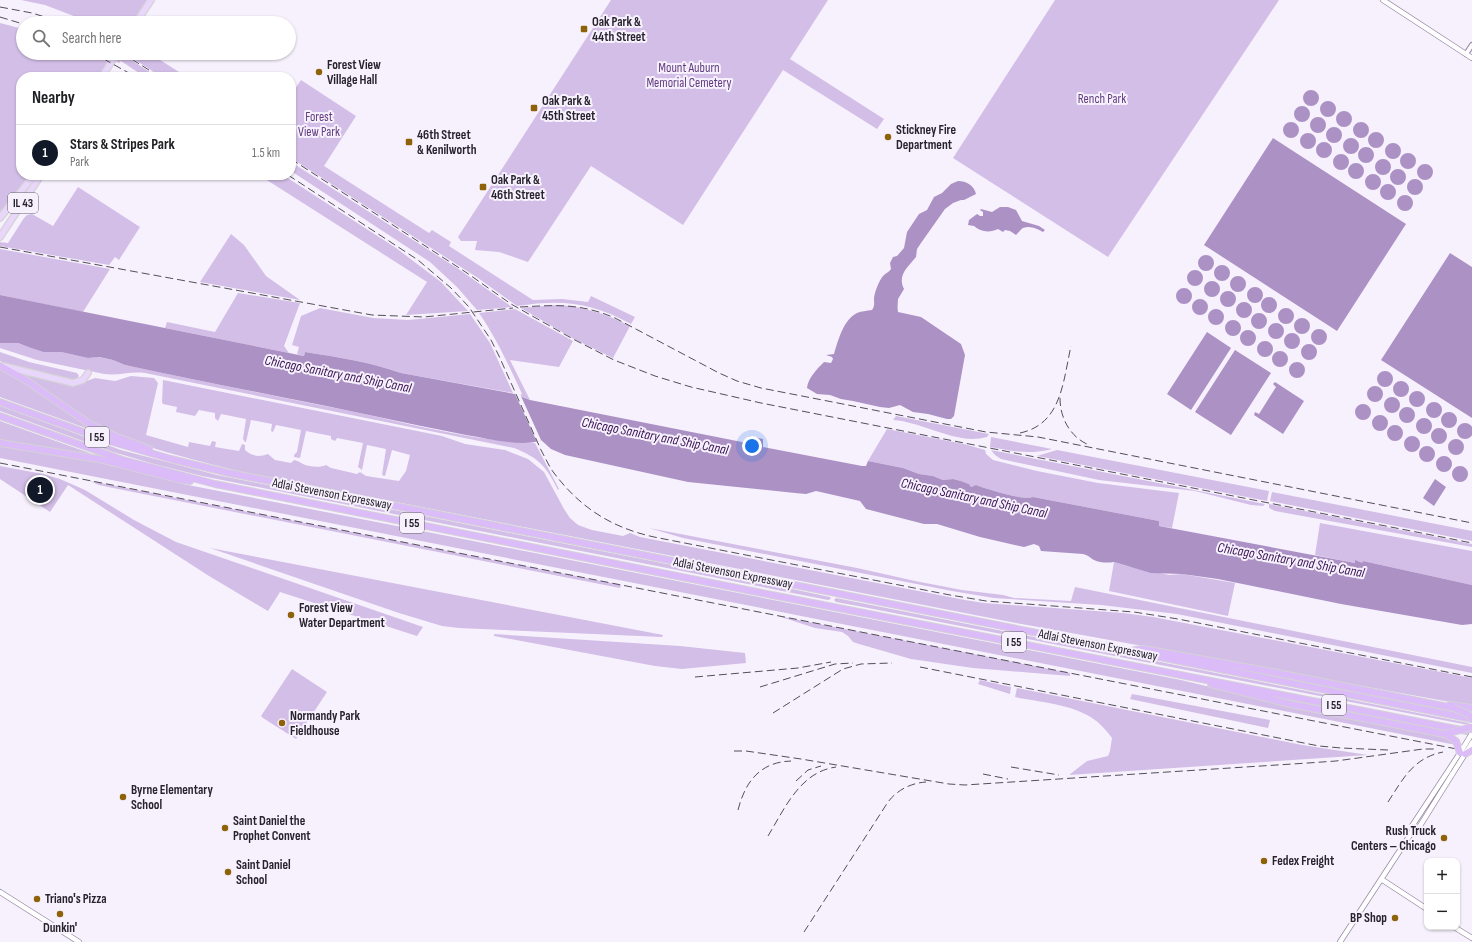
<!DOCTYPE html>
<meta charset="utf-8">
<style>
:root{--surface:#fff;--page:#f2f2f2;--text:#202124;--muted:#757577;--line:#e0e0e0;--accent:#111827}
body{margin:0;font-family:"Sofia Sans Condensed",sans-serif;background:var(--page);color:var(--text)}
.controls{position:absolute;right:12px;bottom:12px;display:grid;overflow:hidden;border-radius:8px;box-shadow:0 1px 3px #0004}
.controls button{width:36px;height:36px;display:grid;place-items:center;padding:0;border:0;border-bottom:1px solid var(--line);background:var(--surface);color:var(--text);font:20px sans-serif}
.you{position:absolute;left:752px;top:446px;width:14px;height:14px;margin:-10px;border:3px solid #fff;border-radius:50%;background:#1a73e8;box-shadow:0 0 0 6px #1a73e833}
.badge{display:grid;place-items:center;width:26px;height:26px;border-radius:50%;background:var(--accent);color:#fff;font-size:13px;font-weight:700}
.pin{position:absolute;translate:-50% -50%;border:2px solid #fff;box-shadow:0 1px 4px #0006}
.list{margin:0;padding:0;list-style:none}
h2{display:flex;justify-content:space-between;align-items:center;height:52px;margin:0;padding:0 16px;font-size:17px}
h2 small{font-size:13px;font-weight:400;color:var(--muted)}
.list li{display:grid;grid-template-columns:26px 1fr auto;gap:12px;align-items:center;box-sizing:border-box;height:56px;padding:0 16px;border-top:1px solid var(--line)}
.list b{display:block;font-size:15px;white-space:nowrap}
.list p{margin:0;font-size:13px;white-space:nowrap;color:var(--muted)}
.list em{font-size:13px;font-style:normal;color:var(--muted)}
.icon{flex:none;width:22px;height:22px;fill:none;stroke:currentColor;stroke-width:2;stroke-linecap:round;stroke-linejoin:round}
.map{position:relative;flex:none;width:1472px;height:942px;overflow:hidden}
.search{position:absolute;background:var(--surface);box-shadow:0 1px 3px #0004;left:16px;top:16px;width:280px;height:44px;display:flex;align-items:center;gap:10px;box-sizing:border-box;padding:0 14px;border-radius:22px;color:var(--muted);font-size:15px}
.panel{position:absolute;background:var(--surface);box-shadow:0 1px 3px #0004;left:16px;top:72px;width:280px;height:108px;border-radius:16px}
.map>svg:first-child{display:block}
.green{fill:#d3bee7}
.water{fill:#ac91c5}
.pier{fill:#f7f1fd}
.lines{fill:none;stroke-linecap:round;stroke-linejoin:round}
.tertiary-casing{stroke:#998ba7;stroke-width:6}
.secondary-casing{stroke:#998ba7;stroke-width:6}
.primary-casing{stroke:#d4d3d5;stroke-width:8}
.motorway-casing{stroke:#d4d3d5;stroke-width:8}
.tertiary{stroke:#fff;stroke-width:4}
.secondary{stroke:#fff;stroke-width:4.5}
.primary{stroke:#e9d6fb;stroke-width:5.5}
.motorway{stroke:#dbbbf8;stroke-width:6}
.rail{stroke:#544e59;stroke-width:1;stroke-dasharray:8 4;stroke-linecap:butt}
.secondary-bridge-casing{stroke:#998ba7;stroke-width:6;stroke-linecap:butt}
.motorway-bridge-casing{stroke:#d4d3d5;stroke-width:8;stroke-linecap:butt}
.secondary-bridge{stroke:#fff;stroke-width:4.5}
.motorway-bridge{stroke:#dbbbf8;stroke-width:6}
.poi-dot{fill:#8e6208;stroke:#f7f1fd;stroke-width:1.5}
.labels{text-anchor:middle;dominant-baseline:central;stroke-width:4;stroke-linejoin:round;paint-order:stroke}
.shield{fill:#f7f1fd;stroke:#67616c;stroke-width:1}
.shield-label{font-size:12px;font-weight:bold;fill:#29232e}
.poi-label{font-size:13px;font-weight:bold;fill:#29232e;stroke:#f7f1fd;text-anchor:start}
.park-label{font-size:13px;fill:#613c7e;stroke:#f7f1fd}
.street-label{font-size:13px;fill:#29232e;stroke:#f7f1fd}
.water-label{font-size:14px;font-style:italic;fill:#391353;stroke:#f7f1fd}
</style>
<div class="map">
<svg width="1472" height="942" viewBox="0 0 1472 942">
<rect width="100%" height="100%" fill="#f7f1fd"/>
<!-- green -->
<path class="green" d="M 21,0 L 147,0 L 133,23 L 92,23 L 45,5 Z
M 611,0 L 828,0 L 790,59 L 884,119 L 877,129 L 783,70 L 683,225 L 591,166 L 528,262 L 499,252 L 475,250 L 477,241 L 461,241 L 458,237 Z
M 1055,0 L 1279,0 L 1108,257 L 953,158 Z
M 0,23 L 23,29 L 23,53 L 88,53 L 108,62 L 98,77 L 21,77 L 21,175 L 30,175 L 0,212 Z
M 121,53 L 157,77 L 145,77 L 121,61 L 119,63 L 116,61 Z
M 124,53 L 149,53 L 187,77 L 162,77 Z
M 301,80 L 356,116 L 324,166 L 429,233 L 432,230 L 451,242 L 449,246 L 533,300 L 562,299 L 588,302 L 591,296 L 635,317 L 631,324 C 591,302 562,299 517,306 L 478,278 L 291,158 L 291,95 Z
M 291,162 L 460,270 L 512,307 L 477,310 L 457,287 L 430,262 L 291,171 Z
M 259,175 L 283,175 L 396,248 L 441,282 L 468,311 L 406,315 L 427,282 Z
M 78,187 L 140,227 L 119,260 L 115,257 L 109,265 L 0,246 L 0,242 L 8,243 L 24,218 L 27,215 L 32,214 L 53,226 Z
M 231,234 L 244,245 L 266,276 L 300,300 L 200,282 Z
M 0,249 L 110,269 L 83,312 L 0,295 Z
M 238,293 L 300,303 L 284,346 L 289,353 L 165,328 L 167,322 L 215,332 Z
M 556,305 C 583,306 606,314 630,326 L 613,358 L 574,339 L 521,308 Z
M 320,308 L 373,318 L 408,320 L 470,314 L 490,343 L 513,393 L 401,373 C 370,362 338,357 305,352 L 304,356 L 297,354 L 299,347 L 292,345 L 301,316 Z
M 515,309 L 573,341 L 559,367 L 510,360 L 530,400 L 521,396 L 520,395 L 522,394 C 509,366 497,339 479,313 Z
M 0,343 L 18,343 L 31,348 L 43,352 L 61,352 L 88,358 L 98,357 L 113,360 L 125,365 C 200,381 275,396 350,411 C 410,424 474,441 535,443 L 559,489 L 558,490 C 546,466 539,458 514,448 L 145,373 C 131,371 118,376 104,374 L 37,360 L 0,348 Z
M 0,352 L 29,362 L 77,373 L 79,376 L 76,379 L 72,380 L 13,366 L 0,361 Z
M 0,369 L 9,373 L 105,434 L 105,435 L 0,397 Z
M 24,373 L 67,384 L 78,384 L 95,378 L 115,381 L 131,376 L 154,378 L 158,383 L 146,435 L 188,447 L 189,442 L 210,446 L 212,441 L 216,442 L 215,447 L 239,451 L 242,444 L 245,445 L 245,450 C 253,457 259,457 268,454 L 275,460 L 291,463 L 294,460 C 298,461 300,462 303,464 C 309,467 321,468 326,465 L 331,468 L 357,474 L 360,472 L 366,476 L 399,481 L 406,471 L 410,455 L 392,450 L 385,476 L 382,475 L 386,449 L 367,445 L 362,470 L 358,467 L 363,443 L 337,438 L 335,441 L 331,439 L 331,436 L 306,431 L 300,458 L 294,457 L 294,455 L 297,452 L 301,430 L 276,425 L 273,432 L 271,431 L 272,424 L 251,420 L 246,442 L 245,442 L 243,439 L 246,419 L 221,414 L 218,421 L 215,418 L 215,413 L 199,410 L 195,416 L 176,412 L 177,407 L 163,404 L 162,402 L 163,380 L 442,436 L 465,444 L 505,450 L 528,459 L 544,472 L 564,509 L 570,518 L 578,525 L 592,530 L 623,536 L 630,533 L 640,537 L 965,600 L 984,603 L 1123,613 L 1153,617 L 1472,678 L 1472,706 L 1016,623 L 237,471 C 190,458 139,448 96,424 C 70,410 48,390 23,374 Z
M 0,406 L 121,450 L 217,475 L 778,586 L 830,597 L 831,599 L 828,600 L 202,476 L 154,464 L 113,452 L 0,411 Z
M 896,416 L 989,434 L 987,437 C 982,438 977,439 972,439 C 945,438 920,422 893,420 Z
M 0,421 L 95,455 L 0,440 Z
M 887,429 L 964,444 L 985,450 L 986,454 L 993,460 L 1037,471 L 1098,483 L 1179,493 L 1172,528 L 1159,526 L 1159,521 L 1033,497 C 1024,501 987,489 976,485 L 971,487 L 969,484 L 961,481 L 953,479 L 943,480 L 933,476 L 919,474 L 903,468 L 868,461 Z
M 991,437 L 1052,449 C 1030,455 1011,451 990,447 Z
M 0,446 L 81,458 L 188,485 L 1181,680 L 1269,701 L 1451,739 L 1456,745 L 0,458 Z
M 991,450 L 1265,504 L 1263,506 L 1251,505 L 1195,491 L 1099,480 L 1001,459 L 995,455 Z
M 1057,450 L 1269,491 L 1267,501 L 1037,456 Z
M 0,466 L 43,474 L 60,479 L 85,490 L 134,520 L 176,542 L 423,627 L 417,636 L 280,592 L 268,611 L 209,576 L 68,485 L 50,512 L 0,479 Z
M 90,481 L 621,585 L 620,588 L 118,489 L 99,485 Z
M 1272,492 L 1472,531 L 1472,541 L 1270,501 Z
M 1269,504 L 1472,544 L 1472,547 L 1275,511 L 1269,508 Z
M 1320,523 L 1472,551 L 1472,585 L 1363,561 L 1362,563 L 1355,563 L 1315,555 Z
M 649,528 L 857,568 L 915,581 L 962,590 L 1003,595 L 1014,598 L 1071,601 L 1075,587 L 1472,667 L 1472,673 L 1177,614 L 1101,605 L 994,598 L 952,591 L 683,538 Z
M 210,548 L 663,635 L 662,637 L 459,628 L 442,626 L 399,613 Z
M 1114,562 L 1127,566 L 1169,575 L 1182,574 L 1235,583 L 1228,616 L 1109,591 Z
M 836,598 L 1469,723 L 1468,725 L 858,606 L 836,602 L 834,600 Z
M 778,616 L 1070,673 L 1070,676 L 973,668 L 911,659 L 859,644 L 853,642 L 848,636 L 842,632 L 815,628 Z
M 494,634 L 680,646 L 745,653 L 746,663 L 682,669 L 655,666 L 494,636 Z
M 292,669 L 327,692 L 296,739 L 263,718 L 261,716 Z
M 980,680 L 1011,687 L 1010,694 L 978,684 Z
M 1017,688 L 1302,745 L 1368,755 L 1069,775 L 1087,761 L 1108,756 L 1110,751 L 1112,738 C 1106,730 1100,723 1092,718 C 1072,704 1038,702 1015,697 Z
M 1132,694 L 1270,720 L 1268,728 L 1130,699 Z"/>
<!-- water -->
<path class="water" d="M1303 98a8 8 0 1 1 16 0a8 8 0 1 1-16 0Z
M1320 109a8 8 0 1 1 16 0a8 8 0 1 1-16 0Z
M1294 114a8 8 0 1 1 16 0a8 8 0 1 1-16 0Z
M1336 119a8 8 0 1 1 16 0a8 8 0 1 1-16 0Z
M1310 125a8 8 0 1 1 16 0a8 8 0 1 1-16 0Z
M1283 130a8 8 0 1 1 16 0a8 8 0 1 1-16 0Z
M1353 130a8 8 0 1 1 16 0a8 8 0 1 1-16 0Z
M1326 135a8 8 0 1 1 16 0a8 8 0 1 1-16 0Z
M1368 140a8 8 0 1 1 16 0a8 8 0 1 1-16 0Z
M1300 141a8 8 0 1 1 16 0a8 8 0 1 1-16 0Z
M1343 146a8 8 0 1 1 16 0a8 8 0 1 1-16 0Z
M 1273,138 L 1406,224 L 1337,331 L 1204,245 Z
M1316 150a8 8 0 1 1 16 0a8 8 0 1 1-16 0Z
M1385 151a8 8 0 1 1 16 0a8 8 0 1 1-16 0Z
M1358 155a8 8 0 1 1 16 0a8 8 0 1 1-16 0Z
M1400 161a8 8 0 1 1 16 0a8 8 0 1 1-16 0Z
M1333 162a8 8 0 1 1 16 0a8 8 0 1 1-16 0Z
M1375 167a8 8 0 1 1 16 0a8 8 0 1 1-16 0Z
M1348 171a8 8 0 1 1 16 0a8 8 0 1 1-16 0Z
M1417 172a8 8 0 1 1 16 0a8 8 0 1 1-16 0Z
M1390 177a8 8 0 1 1 16 0a8 8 0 1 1-16 0Z
M1365 182a8 8 0 1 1 16 0a8 8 0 1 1-16 0Z
M1407 187a8 8 0 1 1 16 0a8 8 0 1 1-16 0Z
M 958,181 C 966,181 974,185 976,194 L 964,200 L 961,200 L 953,203 L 945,209 L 921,243 L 917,249 L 916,257 C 908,267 897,275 904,289 L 898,299 C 898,303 897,307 898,312 L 921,317 L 961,344 L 965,355 L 954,416 L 951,419 L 947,419 L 928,414 L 913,412 L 900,405 L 889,408 L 880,407 L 853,401 L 841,399 L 830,395 L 817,394 L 807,388 C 808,378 817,369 824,362 L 831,363 L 833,359 L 832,357 L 826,355 L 834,354 C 838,341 843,320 857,313 C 861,311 867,311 872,310 C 875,306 874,303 874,298 C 875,291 879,281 883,276 C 886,273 889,272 891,269 L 890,263 L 893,257 L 897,256 L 904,248 L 907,232 L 919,214 L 927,210 L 934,197 L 942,193 L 951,184 Z
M1380 192a8 8 0 1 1 16 0a8 8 0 1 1-16 0Z
M1397 203a8 8 0 1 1 16 0a8 8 0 1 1-16 0Z
M 1000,207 L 1008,207 L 1016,210 L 1022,221 L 1039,226 L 1045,230 L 1043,232 C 1038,229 1030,225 1023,228 C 1021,229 1018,233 1016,235 L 1010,231 L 1005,230 L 1003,232 L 998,229 C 990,233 980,232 974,226 L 968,225 L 969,220 L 977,214 L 980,216 L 983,216 L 983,212 L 980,210 L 981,209 L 992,212 Z
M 1450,253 L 1472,267 L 1472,418 L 1381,360 Z
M1198 263a8 8 0 1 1 16 0a8 8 0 1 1-16 0Z
M1214 273a8 8 0 1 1 16 0a8 8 0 1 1-16 0Z
M1187 278a8 8 0 1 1 16 0a8 8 0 1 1-16 0Z
M1230 284a8 8 0 1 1 16 0a8 8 0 1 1-16 0Z
M1204 289a8 8 0 1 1 16 0a8 8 0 1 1-16 0Z
M1247 295a8 8 0 1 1 16 0a8 8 0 1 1-16 0Z
M1176 296a8 8 0 1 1 16 0a8 8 0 1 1-16 0Z
M1220 299a8 8 0 1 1 16 0a8 8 0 1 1-16 0Z
M 0,295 L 304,356 L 305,352 C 337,357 370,362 401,373 L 515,394 L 530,400 L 747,443 L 749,436 L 763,439 L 763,447 L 862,466 L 866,466 L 868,461 L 903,468 L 919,474 L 933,476 L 943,480 L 953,479 L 961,481 L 969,484 L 971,487 L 976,485 C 987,489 1024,501 1033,497 L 1159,521 L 1159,526 L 1355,563 L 1355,560 L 1362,563 L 1363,561 L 1472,585 L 1472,624 L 1462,625 L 1341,604 L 1218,579 L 1182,574 L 1151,573 L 1114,562 C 1108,563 1100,563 1094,560 C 1090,558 1090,556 1083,554 L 1041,551 L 1039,546 L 1034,544 L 1024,547 L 980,537 L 937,524 L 924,524 L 866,509 L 860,501 L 816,491 L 806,494 L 795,493 L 688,482 L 565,455 L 551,449 L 541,440 C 524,448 486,438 466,435 C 403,423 340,408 276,396 C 226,386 175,376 125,365 L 113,360 L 99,357 L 88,358 L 61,352 L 43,352 L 31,348 L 18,343 L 0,343 Z
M1261 305a8 8 0 1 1 16 0a8 8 0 1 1-16 0Z
M1192 307a8 8 0 1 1 16 0a8 8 0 1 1-16 0Z
M1236 310a8 8 0 1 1 16 0a8 8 0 1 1-16 0Z
M1278 316a8 8 0 1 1 16 0a8 8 0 1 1-16 0Z
M1208 317a8 8 0 1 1 16 0a8 8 0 1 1-16 0Z
M1251 321a8 8 0 1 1 16 0a8 8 0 1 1-16 0Z
M1294 326a8 8 0 1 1 16 0a8 8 0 1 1-16 0Z
M1225 328a8 8 0 1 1 16 0a8 8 0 1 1-16 0Z
M1268 331a8 8 0 1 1 16 0a8 8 0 1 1-16 0Z
M1311 337a8 8 0 1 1 16 0a8 8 0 1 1-16 0Z
M1240 338a8 8 0 1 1 16 0a8 8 0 1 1-16 0Z
M 1207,332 L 1231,348 L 1191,410 L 1167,394 Z
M1284 341a8 8 0 1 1 16 0a8 8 0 1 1-16 0Z
M1257 349a8 8 0 1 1 16 0a8 8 0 1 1-16 0Z
M1301 352a8 8 0 1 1 16 0a8 8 0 1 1-16 0Z
M 1235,350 L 1271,373 L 1231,435 L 1195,412 Z
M1272 359a8 8 0 1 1 16 0a8 8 0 1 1-16 0Z
M1289 370a8 8 0 1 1 16 0a8 8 0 1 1-16 0Z
M1377 379a8 8 0 1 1 16 0a8 8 0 1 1-16 0Z
M1393 389a8 8 0 1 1 16 0a8 8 0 1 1-16 0Z
M 1275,382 L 1304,401 L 1283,434 L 1254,415 L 1255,412 L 1259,414 L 1276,387 L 1273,384 Z
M1367 394a8 8 0 1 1 16 0a8 8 0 1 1-16 0Z
M1409 399a8 8 0 1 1 16 0a8 8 0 1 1-16 0Z
M1384 405a8 8 0 1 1 16 0a8 8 0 1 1-16 0Z
M1426 410a8 8 0 1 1 16 0a8 8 0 1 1-16 0Z
M1355 412a8 8 0 1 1 16 0a8 8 0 1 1-16 0Z
M1399 415a8 8 0 1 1 16 0a8 8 0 1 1-16 0Z
M1441 420a8 8 0 1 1 16 0a8 8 0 1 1-16 0Z
M1372 423a8 8 0 1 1 16 0a8 8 0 1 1-16 0Z
M1416 426a8 8 0 1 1 16 0a8 8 0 1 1-16 0Z
M1457 431a8 8 0 1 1 16 0a8 8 0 1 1-16 0Z
M1387 433a8 8 0 1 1 16 0a8 8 0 1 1-16 0Z
M1431 436a8 8 0 1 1 16 0a8 8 0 1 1-16 0Z
M1404 444a8 8 0 1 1 16 0a8 8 0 1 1-16 0Z
M1448 447a8 8 0 1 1 16 0a8 8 0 1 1-16 0Z
M1419 454a8 8 0 1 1 16 0a8 8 0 1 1-16 0Z
M1436 464a8 8 0 1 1 16 0a8 8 0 1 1-16 0Z
M1452 474a8 8 0 1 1 16 0a8 8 0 1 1-16 0Z
M 1435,479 L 1446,487 L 1434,506 L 1423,498 Z"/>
<!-- pier -->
<path class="pier" d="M 518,393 L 520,394 L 541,440 L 537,442 L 515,394 Z"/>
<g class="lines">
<!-- tertiary casing -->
<g class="tertiary-casing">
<path id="tertiary" d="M 1466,54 L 1472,45"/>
</g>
<!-- secondary casing -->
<g class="secondary-casing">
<path id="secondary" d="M 1383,0 L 1472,58
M 1412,832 L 1418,829 L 1453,773
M 1381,879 L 1427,909
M 0,892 L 79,942
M 1454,927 L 1472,938
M 1340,942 L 1412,832 L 1412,826 L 1460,753"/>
</g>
<!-- primary casing -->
<g class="primary-casing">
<path id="primary" d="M 136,23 L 151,0
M 102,77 L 117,53
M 0,218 L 34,175
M 0,237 L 41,175
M 3,366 L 73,383 L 83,380 L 88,373"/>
</g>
<!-- motorway casing -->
<g class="motorway-casing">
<path id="motorway" d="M 0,366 L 24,379 L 91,425 L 117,437 L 149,449
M 0,402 L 106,440 L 171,459 L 229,473 L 1472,719
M 0,416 L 123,460 L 215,484 L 772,595 L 1472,732
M 0,443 L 104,460 L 181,480 L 190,481
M 1135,650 L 1143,649 L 1267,671 L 1454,708
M 1211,684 L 1290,704 L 1445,734
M 1450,705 L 1472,708"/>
</g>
<!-- tertiary -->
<use href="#tertiary" class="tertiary"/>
<!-- secondary -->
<use href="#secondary" class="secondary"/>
<!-- primary -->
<use href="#primary" class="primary"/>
<!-- motorway -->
<use href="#motorway" class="motorway"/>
<!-- rail -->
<path class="rail" d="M 0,7 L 32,13 L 64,23
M 0,17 L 23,24
M 93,53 L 136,77
M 122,53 L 160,77
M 291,159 L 467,273 L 511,304 L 573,339 L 614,360 L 655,376 L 691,387 L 761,403 L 1472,543
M 288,175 L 418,260 L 451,288 L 469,307 L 491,340 L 499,356 L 541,450 L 551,469 C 578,506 609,527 654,537 L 950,595 L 986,601 L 1134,612 L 1178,619 L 1472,677
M 0,247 L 372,315 L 424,317 L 513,308
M 520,307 C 557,305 580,303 615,318 L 719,373 L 737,381 L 761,388 L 986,432 L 1038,437 L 1472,523
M 1060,398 C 1060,418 1070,437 1089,445
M 1020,433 C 1062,424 1063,381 1071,346
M 0,463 L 1472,752
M 920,667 L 1319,746 L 1341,748 L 1388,750
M 695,677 L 798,668 L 831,662
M 760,687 L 835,664 L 853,663
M 773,713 L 843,669 L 861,664 L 892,663
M 734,751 L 746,751 L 801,759 L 949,784 L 965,785 L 1308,763 L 1336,761 L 1423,749 L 1437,749
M 1011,767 L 1059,775
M 983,774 L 1008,779
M 796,781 L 808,770 L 821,766
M 1388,802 C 1403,779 1413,758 1443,752
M 738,810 C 745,782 760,762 791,761
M 768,836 C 785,808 800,772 836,767
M 804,932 L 888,802 C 897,790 911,783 926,782"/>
<!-- secondary-bridge casing -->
<g class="secondary-bridge-casing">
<path id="secondary-bridge" d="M 1460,753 L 1471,735
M 1453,773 L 1472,743"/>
</g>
<!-- motorway-bridge casing -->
<g class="motorway-bridge-casing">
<path id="motorway-bridge" d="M 1454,708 L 1468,714 L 1472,719
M 1445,734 L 1472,727
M 1445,734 L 1456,741 L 1460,753
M 1465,754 L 1472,750"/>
</g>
<!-- secondary-bridge -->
<use href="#secondary-bridge" class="secondary-bridge"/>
<!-- motorway-bridge -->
<use href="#motorway-bridge" class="motorway-bridge"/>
</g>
<!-- markers -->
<g class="poi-dot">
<rect x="580" y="25" width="8" height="8" rx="2"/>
<circle cx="319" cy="72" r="4"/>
<rect x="530" y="104" width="8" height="8" rx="2"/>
<circle cx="888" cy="137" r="4"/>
<rect x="405" y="138" width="8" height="8" rx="2"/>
<rect x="479" y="183" width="8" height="8" rx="2"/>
<circle cx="291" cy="615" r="4"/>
<circle cx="282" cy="723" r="4"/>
<circle cx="123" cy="797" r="4"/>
<circle cx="225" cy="828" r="4"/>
<circle cx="1444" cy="838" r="4"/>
<circle cx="1264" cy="861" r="4"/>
<circle cx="228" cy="872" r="4"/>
<circle cx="37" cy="899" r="4"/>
<circle cx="60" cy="914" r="4"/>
<circle cx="1395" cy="918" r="4"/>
</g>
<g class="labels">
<!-- shield labels -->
<g class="shield">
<rect x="8" y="193" width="30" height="20" rx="3"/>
<rect x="85" y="427" width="24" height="20" rx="3"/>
<rect x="400" y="513" width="24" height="20" rx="3"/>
<rect x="1002" y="632" width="24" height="20" rx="3"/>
<rect x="1322" y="695" width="24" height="20" rx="3"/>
</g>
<g class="shield-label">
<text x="23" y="203">IL 43</text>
<text x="97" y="437">I 55</text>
<text x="412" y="523">I 55</text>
<text x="1014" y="642">I 55</text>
<text x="1334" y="705">I 55</text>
</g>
<!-- poi labels -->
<g class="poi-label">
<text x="592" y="22">Oak Park &amp;<tspan x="592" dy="15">44th Street</tspan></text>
<text x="327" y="65">Forest View<tspan x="327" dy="15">Village Hall</tspan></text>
<text x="542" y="101">Oak Park &amp;<tspan x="542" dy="15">45th Street</tspan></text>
<text x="896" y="130">Stickney Fire<tspan x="896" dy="15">Department</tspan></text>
<text x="417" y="135">46th Street<tspan x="417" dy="15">&amp; Kenilworth</tspan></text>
<text x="491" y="180">Oak Park &amp;<tspan x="491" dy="15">46th Street</tspan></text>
<text x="299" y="608">Forest View<tspan x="299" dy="15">Water Department</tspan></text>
<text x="290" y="716">Normandy Park<tspan x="290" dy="15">Fieldhouse</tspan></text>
<text x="131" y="790">Byrne Elementary<tspan x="131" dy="15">School</tspan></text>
<text x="233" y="821">Saint Daniel the<tspan x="233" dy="15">Prophet Convent</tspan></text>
<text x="1436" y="831" text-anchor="end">Rush Truck<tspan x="1436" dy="15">Centers – Chicago</tspan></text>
<text x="1272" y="861">Fedex Freight</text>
<text x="236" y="865">Saint Daniel<tspan x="236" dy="15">School</tspan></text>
<text x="45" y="899">Triano's Pizza</text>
<text x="1387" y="918" text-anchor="end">BP Shop</text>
<text x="60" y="928" text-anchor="middle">Dunkin'</text>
</g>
<!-- park labels -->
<g class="park-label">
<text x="689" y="68">Mount Auburn<tspan x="689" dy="15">Memorial Cemetery</tspan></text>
<text x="1102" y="99">Rench Park</text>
<text x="319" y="117">Forest<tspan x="319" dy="15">View Park</tspan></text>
</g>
<!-- street labels -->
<g class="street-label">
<text transform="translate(332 494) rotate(11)">Adlai Stevenson Expressway</text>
<text transform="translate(733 573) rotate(11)">Adlai Stevenson Expressway</text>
<text transform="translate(1098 645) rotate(11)">Adlai Stevenson Expressway</text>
</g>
<!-- water labels -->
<g class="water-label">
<text transform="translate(338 374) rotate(11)">Chicago Sanitary and Ship Canal</text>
<text transform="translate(655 436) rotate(11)">Chicago Sanitary and Ship Canal</text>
<text transform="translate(974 498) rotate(12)">Chicago Sanitary and Ship Canal</text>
<text transform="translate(1291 560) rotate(10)">Chicago Sanitary and Ship Canal</text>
</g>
</g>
</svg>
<div class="controls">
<button>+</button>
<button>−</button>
</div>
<div class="you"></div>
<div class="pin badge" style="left:40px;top:490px">1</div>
<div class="search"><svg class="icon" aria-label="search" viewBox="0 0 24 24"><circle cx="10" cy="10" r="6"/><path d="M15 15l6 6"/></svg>Search here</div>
<section class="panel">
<h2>Nearby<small></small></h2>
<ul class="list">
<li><span class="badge">1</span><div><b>Stars &amp; Stripes Park</b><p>Park</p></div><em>1.5 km</em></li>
</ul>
</section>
</div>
